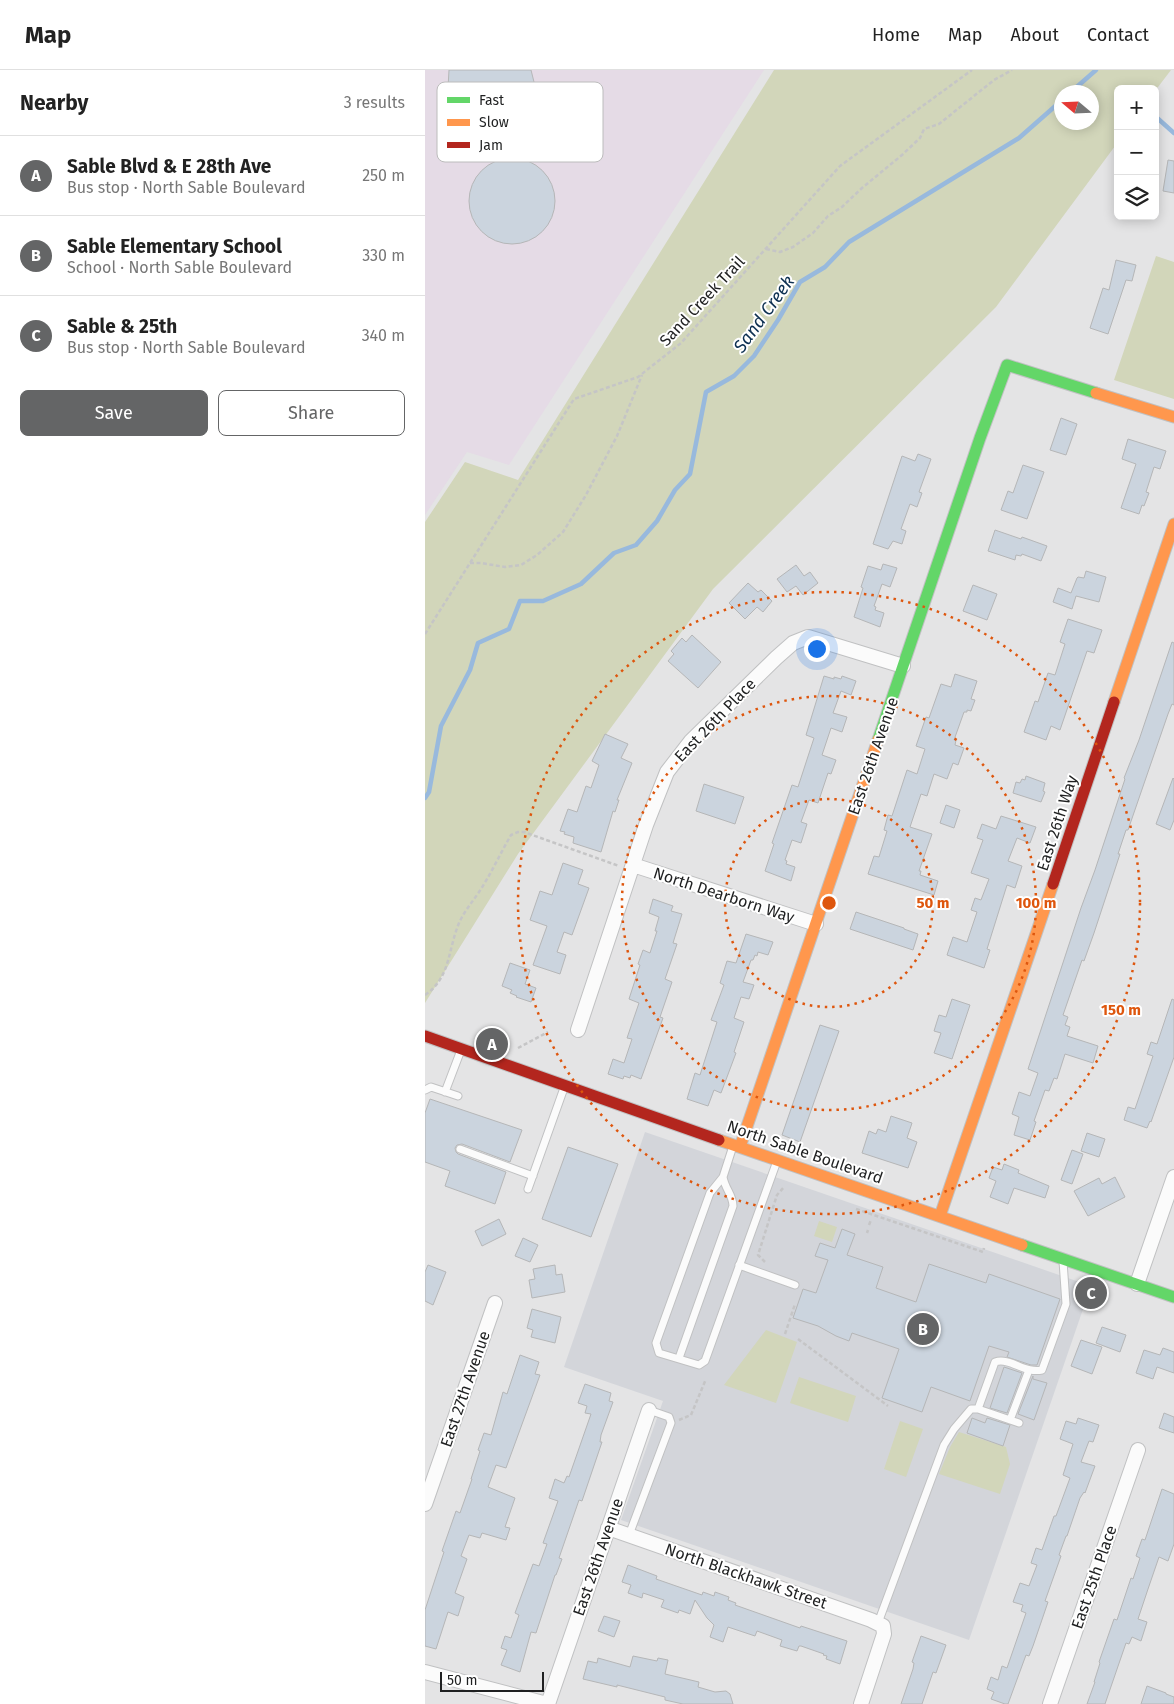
<!DOCTYPE html>
<meta charset="utf-8">
<style>
:root{--surface:#fff;--page:#f6f6f6;--text:#222;--muted:#767676;--line:#e0e0e0;--accent:#646566}
body{margin:0;font-family:"Fira Sans",sans-serif;background:var(--page);color:var(--text)}
.controls{position:absolute;right:15px;top:15px;display:grid;overflow:hidden;border-radius:8px;box-shadow:0 2px 12px #0003}
.controls button{width:45px;height:45px;display:grid;place-items:center;padding:0;border:0;border-bottom:1px solid var(--line);background:var(--surface);color:var(--text);font:25px sans-serif}
.compass{position:absolute;left:629px;top:15px;width:45px;height:45px;border-radius:50%;background:var(--surface);box-shadow:0 2px 12px #0003;rotate:289deg}
.scale{position:absolute;left:15px;bottom:12px;width:104px;box-sizing:border-box;padding-left:5px;border:2px solid #1f2021;border-top:0;font-size:14px;line-height:18px;white-space:nowrap;color:#1f2021;-webkit-text-stroke:4px #fff;paint-order:stroke}
.you{position:absolute;left:391px;top:578px;width:18px;height:18px;margin:-12px;border:4px solid #fff;border-radius:50%;background:#1a73e8;box-shadow:0 0 0 8px #1a73e833}
.badge{display:grid;place-items:center;width:32px;height:32px;border-radius:50%;background:var(--accent);color:#fff;font-size:16px;font-weight:700}
.pin{position:absolute;translate:-50% -50%;border:2px solid #fff;box-shadow:0 1px 5px #0006}
.list{margin:0;padding:0;list-style:none}
h2{display:flex;justify-content:space-between;align-items:center;height:65px;margin:0;padding:0 20px;font-size:21px}
h2 small{font-size:16px;font-weight:400;color:var(--muted)}
.list li{display:grid;grid-template-columns:32px 1fr auto;gap:15px;align-items:center;box-sizing:border-box;height:80px;padding:0 20px;border-top:1px solid var(--line)}
.list b{display:block;font-size:19px;white-space:nowrap}
.list p{margin:0;font-size:16px;white-space:nowrap;color:var(--muted)}
.list em{font-size:16px;font-style:normal;color:var(--muted)}
.actions{display:flex;gap:10px;padding:15px 20px}
.actions a{flex:1;padding:11px 0;border:1px solid var(--accent);border-radius:8px;text-align:center;font-size:18px;color:var(--accent)}
.actions .main{background:var(--accent);color:#fff}
.icon{flex:none;width:28px;height:28px;fill:none;stroke:currentColor;stroke-width:2;stroke-linecap:round;stroke-linejoin:round}
.map{position:relative;flex:none;width:749px;height:1634px;overflow:hidden}
header{display:flex;align-items:center;gap:30px;box-sizing:border-box;height:70px;padding:0 25px;background:var(--surface);border-bottom:1px solid var(--line)}
header strong{font-size:24px}
nav{display:flex;gap:28px;margin-inline-start:auto;font-size:18px}
main{display:flex}
aside{flex:1;background:var(--surface)}
.map>svg:first-child{display:block}
.industrial{fill:#e5dbe6}
.built{fill:#d3d5da}
.green{fill:#d2d6ba;fill-rule:evenodd}
.lines{fill:none;stroke-linecap:round;stroke-linejoin:round}
.stream{stroke:#98b9dd;stroke-width:4.5}
.building{fill:#cbd4de;stroke:#b5b6b7}
.lane-casing{stroke:#c0c1c2;stroke-width:9}
.street-casing{stroke:#c0c1c2;stroke-width:16}
.fast-casing{stroke:#c0c1c2;stroke-width:13}
.slow-casing{stroke:#c0c1c2;stroke-width:13}
.jam-casing{stroke:#c0c1c2;stroke-width:13}
.path{stroke:#c5c5c6;stroke-width:2.5;stroke-dasharray:4 2.5;stroke-linecap:butt}
.lane{stroke:#fbfbfb;stroke-width:7}
.street{stroke:#fbfbfb;stroke-width:14}
.fast{stroke:#63d668;stroke-width:11}
.slow{stroke:#ff974d;stroke-width:11}
.jam{stroke:#b3261e;stroke-width:11}
.ring{fill:none;stroke:#de560d;stroke-width:2.5;stroke-dasharray:2.5 5}
.labels{text-anchor:middle;dominant-baseline:central;stroke-width:4;stroke-linejoin:round;paint-order:stroke}
.street-label{font-size:16px;fill:#1f2021;stroke:#fff}
.water-label{font-size:18px;font-style:italic;fill:#0d3051;stroke:#fff}
.key{fill:#fff;stroke:#bcbcbc;stroke-width:1}
.key-label{font-size:14px;fill:#1f2021}
.centre{fill:#de560d;stroke:#fff;stroke-width:2.5}
.ring-label{font-size:15px;text-anchor:middle;font-weight:bold;fill:#de560d;stroke:#fff;stroke-width:4;stroke-linejoin:round;paint-order:stroke}
</style>
<header>
<strong>Map</strong>
<nav><a>Home</a><a>Map</a><a>About</a><a>Contact</a></nav>
</header>
<main>
<aside>
<h2>Nearby<small>3 results</small></h2>
<ul class="list">
<li><span class="badge">A</span><div><b>Sable Blvd &amp; E 28th Ave</b><p>Bus stop · North Sable Boulevard</p></div><em>250 m</em></li>
<li><span class="badge">B</span><div><b>Sable Elementary School</b><p>School · North Sable Boulevard</p></div><em>330 m</em></li>
<li><span class="badge">C</span><div><b>Sable &amp; 25th</b><p>Bus stop · North Sable Boulevard</p></div><em>340 m</em></li>
</ul>
<div class="actions"><a class="main">Save</a><a>Share</a></div>
</aside>
<div class="map">
<svg width="749" height="1634" viewBox="0 0 749 1634">
<rect width="100%" height="100%" fill="#e4e4e5"/>
<!-- industrial -->
<path class="industrial" d="M 0,0 L 339,0 L 84,395 L 42,382 L 0,445 Z"/>
<!-- built -->
<path class="built" d="M 220,1062 L 666,1216 L 544,1570 L 196,1450 L 238,1331 L 139,1297 Z"/>
<!-- green -->
<path class="green" d="M 349,0 L 746,0 L 730,21 L 730,19 L 693,19 L 693,72 L 571,237 L 288,519 L 93,784 L 0,933 L 0,452 L 40,392 L 93,410 ZM 636,22 L 666,22 L 666,52 L 636,52 Z
M 731,186 L 749,192 L 749,329 L 689,310 Z
M 394,1151 L 412,1157 L 407,1172 L 389,1166 Z
M 341,1260 L 372,1272 L 351,1333 L 299,1315 Z
M 374,1307 L 431,1326 L 423,1352 L 365,1333 Z
M 475,1351 L 498,1359 L 481,1407 L 459,1399 Z
M 534,1362 L 581,1377 L 585,1394 L 575,1424 L 514,1404 L 525,1377 Z"/>
<g class="lines">
<!-- stream -->
<path class="stream" d="M 646,22 L 671,0
M 730,46 L 749,63
M 0,728 L 4,722 L 16,656 L 45,600 L 53,573 L 84,559 L 95,531 L 118,531 L 156,514 L 189,483 L 211,475 L 232,451 L 250,420 L 265,404 L 281,322 L 309,306 L 329,286 L 353,250 L 375,212 L 400,197 L 424,172 L 594,68 L 636,31"/>
</g>
<!-- building -->
<path class="building" d="M 24,0 L 106,0 L 109,12 L 107,25 L 101,38 L 90,49 L 77,56 L 62,57 L 47,53 L 35,45 L 26,32 L 23,18 Z
M44 131a43 43 0 1 1 86 0a43 43 0 1 1-86 0Z
M 743,90 L 749,91 L 749,123 L 738,121 Z
M 691,190 L 711,195 L 707,211 L 701,210 L 683,264 L 665,258 L 678,218 L 684,220 Z
M 636,348 L 652,354 L 641,385 L 625,380 Z
M 703,369 L 741,381 L 735,399 L 729,397 L 721,422 L 724,423 L 719,436 L 717,435 L 714,444 L 696,438 L 711,394 L 697,389 Z
M 493,384 L 506,389 L 494,422 L 497,423 L 492,437 L 485,434 L 476,459 L 481,461 L 477,474 L 468,471 L 463,479 L 448,474 L 477,386 L 490,391 Z
M 598,395 L 619,402 L 602,449 L 576,440 L 583,421 L 588,423 Z
M 570,460 L 596,469 L 597,467 L 622,476 L 616,491 L 597,484 L 596,486 L 591,485 L 590,490 L 563,481 Z
M 458,494 L 472,498 L 465,517 L 457,514 L 449,536 L 451,537 L 450,540 L 459,543 L 455,557 L 429,547 L 438,518 L 436,517 L 443,496 L 456,500 Z
M 371,495 L 379,506 L 385,502 L 393,513 L 378,525 L 371,516 L 362,522 L 352,509 Z
M 661,501 L 681,507 L 674,532 L 651,526 L 647,539 L 628,532 L 633,518 L 646,523 L 652,508 L 653,507 L 659,508 Z
M 323,513 L 333,522 L 336,520 L 347,531 L 338,542 L 332,537 L 320,549 L 304,533 Z
M 548,515 L 572,524 L 562,550 L 538,541 Z
M 643,549 L 677,560 L 669,583 L 662,581 L 635,660 L 626,656 L 621,670 L 599,662 L 610,631 L 613,632 L 623,603 L 630,605 L 640,574 L 635,572 Z
M 267,565 L 296,592 L 273,618 L 243,591 L 249,584 L 246,581 L 257,568 L 261,572 Z
M 747,572 L 749,573 L 749,635 L 747,634 L 743,644 L 703,760 L 701,760 L 693,784 L 695,784 L 669,863 L 659,891 L 657,890 L 638,945 L 643,947 L 640,955 L 645,957 L 642,966 L 673,976 L 668,993 L 640,984 L 632,1009 L 629,1008 L 624,1021 L 620,1020 L 609,1051 L 611,1052 L 605,1070 L 589,1065 L 594,1047 L 587,1044 L 594,1022 L 605,1026 L 613,1003 L 603,999 L 656,838 L 670,800 L 700,709 L 699,708 L 714,670 Z
M 530,604 L 552,611 L 546,629 L 550,630 L 546,641 L 542,640 L 542,642 L 539,642 L 529,670 L 531,670 L 530,675 L 539,678 L 533,695 L 528,693 L 522,709 L 509,704 L 502,726 L 496,724 L 485,757 L 507,764 L 494,801 L 496,801 L 495,805 L 513,811 L 509,825 L 443,804 L 449,786 L 454,787 L 462,761 L 459,760 L 463,745 L 467,746 L 482,700 L 492,704 L 500,679 L 491,676 L 501,647 L 504,648 L 516,614 L 526,617 Z
M 399,606 L 409,609 L 409,607 L 416,609 L 417,606 L 431,611 L 426,625 L 416,621 L 408,643 L 422,647 L 417,662 L 406,658 L 397,685 L 411,690 L 406,704 L 403,703 L 393,733 L 384,730 L 376,752 L 382,754 L 376,773 L 367,770 L 360,790 L 362,791 L 361,794 L 370,797 L 366,811 L 340,801 L 349,774 L 347,773 L 367,715 L 373,717 L 389,668 L 381,665 Z
M 180,664 L 203,674 L 196,688 L 207,693 L 192,730 L 194,730 L 190,742 L 188,741 L 176,782 L 148,773 L 149,767 L 139,764 L 140,762 L 135,761 L 143,739 L 152,742 L 161,716 L 166,718 L 174,695 L 167,691 Z
M 601,706 L 620,713 L 618,721 L 620,722 L 616,732 L 588,723 L 591,712 L 595,713 L 597,709 L 600,710 Z
M 748,708 L 749,709 L 749,750 L 745,760 L 731,754 Z
M 279,714 L 319,727 L 310,754 L 271,741 Z
M 521,735 L 535,740 L 529,758 L 515,753 Z
M 576,746 L 611,757 L 605,773 L 592,768 L 583,791 L 597,796 L 590,818 L 582,815 L 562,879 L 565,880 L 559,898 L 522,885 L 528,867 L 542,872 L 552,842 L 546,840 L 550,828 L 556,830 L 564,809 L 546,803 L 558,770 L 552,768 L 557,754 L 571,759 Z
M 138,793 L 158,800 L 153,814 L 164,818 L 147,865 L 139,862 L 132,882 L 141,885 L 135,904 L 108,895 L 122,856 L 105,850 L 115,821 L 127,825 Z
M 228,829 L 248,836 L 246,841 L 257,844 L 248,873 L 252,874 L 240,909 L 247,912 L 235,947 L 238,948 L 216,1009 L 206,1005 L 205,1008 L 199,1006 L 198,1009 L 183,1004 L 188,989 L 199,993 L 207,969 L 202,968 L 214,933 L 204,929 L 215,895 L 213,894 L 218,880 L 225,883 L 232,861 L 230,861 L 234,847 L 224,843 Z
M 431,842 L 479,858 L 479,859 L 493,864 L 488,880 L 425,859 Z
M 321,864 L 348,872 L 343,885 L 333,882 L 332,886 L 330,885 L 328,890 L 326,890 L 318,912 L 329,915 L 324,929 L 316,927 L 309,948 L 319,952 L 309,982 L 311,983 L 296,1023 L 289,1020 L 283,1036 L 262,1029 L 270,1003 L 275,1005 L 292,952 L 286,950 L 299,915 L 295,913 L 302,891 L 311,893 Z
M 85,893 L 105,900 L 100,914 L 111,918 L 106,932 L 91,927 L 92,926 L 85,923 L 87,920 L 77,916 Z
M 527,929 L 545,935 L 527,989 L 509,983 L 516,963 L 509,961 L 514,945 L 521,947 Z
M 747,929 L 749,930 L 749,987 L 726,1052 L 725,1051 L 722,1058 L 699,1050 L 703,1037 L 710,1039 L 728,986 L 722,984 L 726,972 L 732,974 Z
M 395,955 L 414,961 L 375,1072 L 357,1065 Z
M 5,1029 L 97,1060 L 85,1092 L 37,1074 L 32,1075 L 30,1078 L 31,1082 L 33,1084 L 81,1102 L 70,1134 L 20,1116 L 25,1101 L 0,1092 L 0,1043 Z
M 466,1046 L 487,1053 L 482,1068 L 492,1072 L 483,1098 L 437,1083 L 444,1061 L 451,1064 L 453,1059 L 461,1062 Z
M 662,1063 L 680,1069 L 674,1087 L 656,1081 Z
M 143,1077 L 193,1094 L 166,1167 L 117,1149 Z
M 647,1080 L 658,1084 L 647,1114 L 636,1110 Z
M 579,1094 L 594,1100 L 593,1103 L 624,1116 L 620,1128 L 589,1118 L 583,1134 L 565,1127 L 571,1111 L 564,1108 L 568,1097 L 577,1100 Z
M 690,1107 L 700,1127 L 663,1146 L 649,1121 L 674,1108 L 677,1114 Z
M 74,1149 L 81,1164 L 57,1176 L 50,1161 Z
M 417,1159 L 430,1164 L 422,1185 L 458,1197 L 451,1218 L 491,1232 L 504,1194 L 561,1213 L 564,1204 L 635,1229 L 612,1295 L 606,1295 L 582,1287 L 584,1282 L 564,1276 L 545,1331 L 506,1317 L 497,1342 L 457,1328 L 474,1279 L 427,1263 L 424,1271 L 411,1266 L 393,1256 L 368,1248 L 378,1219 L 391,1223 L 403,1190 L 390,1186 L 395,1173 L 410,1178 Z
M 98,1168 L 113,1175 L 105,1192 L 90,1186 Z
M 3,1195 L 21,1202 L 8,1235 L 0,1231 L 0,1202 Z
M 130,1195 L 131,1205 L 137,1204 L 140,1222 L 107,1228 L 104,1210 L 110,1209 L 108,1199 Z
M 107,1239 L 136,1247 L 130,1273 L 106,1267 L 108,1260 L 102,1258 Z
M 677,1257 L 701,1265 L 695,1282 L 671,1273 Z
M 656,1270 L 677,1277 L 667,1304 L 646,1296 Z
M 738,1278 L 749,1282 L 749,1303 L 732,1297 L 728,1309 L 711,1303 L 719,1280 L 735,1285 Z
M 95,1285 L 114,1292 L 110,1304 L 115,1305 L 81,1398 L 71,1395 L 63,1417 L 90,1428 L 80,1457 L 85,1458 L 81,1470 L 57,1463 L 55,1468 L 44,1465 L 36,1486 L 42,1489 L 30,1523 L 39,1527 L 33,1546 L 23,1542 L 11,1579 L 0,1576 L 0,1540 L 19,1482 L 17,1481 L 31,1441 L 35,1443 L 47,1409 L 46,1409 L 55,1381 L 53,1380 L 59,1363 L 66,1365 L 78,1322 L 82,1324 Z
M 579,1297 L 597,1303 L 582,1343 L 565,1338 Z
M 608,1306 L 608,1309 L 622,1313 L 609,1350 L 593,1344 Z
M 160,1314 L 186,1323 L 184,1331 L 188,1332 L 176,1365 L 175,1372 L 177,1372 L 157,1431 L 154,1430 L 134,1488 L 137,1489 L 131,1505 L 130,1505 L 111,1563 L 106,1562 L 95,1602 L 76,1595 L 82,1580 L 76,1578 L 80,1566 L 86,1568 L 94,1545 L 90,1543 L 108,1494 L 114,1496 L 122,1474 L 118,1473 L 133,1431 L 124,1428 L 130,1409 L 139,1413 L 142,1406 L 144,1407 L 166,1344 L 160,1343 L 162,1336 L 153,1333 Z
M 739,1343 L 749,1347 L 749,1363 L 734,1358 Z
M 547,1348 L 560,1353 L 562,1348 L 585,1355 L 578,1376 L 542,1363 Z
M 653,1348 L 674,1355 L 668,1372 L 664,1371 L 656,1392 L 670,1396 L 660,1423 L 659,1422 L 655,1428 L 642,1466 L 641,1466 L 634,1485 L 636,1486 L 620,1531 L 623,1532 L 608,1576 L 604,1586 L 601,1585 L 583,1634 L 580,1634 L 566,1629 L 569,1622 L 562,1619 L 566,1607 L 573,1610 L 577,1596 L 582,1598 L 601,1543 L 596,1541 L 598,1535 L 588,1532 L 595,1513 L 604,1516 L 612,1495 L 606,1493 L 611,1478 L 617,1480 L 629,1446 L 631,1446 L 645,1408 L 638,1405 L 648,1374 L 635,1369 L 641,1351 L 651,1354 Z
M 737,1419 L 749,1424 L 749,1474 L 743,1491 L 734,1487 L 723,1519 L 713,1549 L 722,1552 L 716,1571 L 707,1567 L 704,1574 L 701,1573 L 680,1634 L 662,1634 L 670,1612 L 669,1612 L 675,1593 L 674,1592 L 689,1549 L 692,1550 L 706,1508 L 708,1509 L 715,1488 L 711,1486 L 717,1469 L 720,1470 Z
M 203,1495 L 232,1506 L 231,1509 L 277,1525 L 278,1522 L 289,1526 L 290,1522 L 304,1527 L 303,1530 L 311,1533 L 310,1535 L 375,1558 L 376,1556 L 422,1571 L 415,1594 L 401,1589 L 402,1586 L 398,1585 L 399,1584 L 376,1576 L 374,1576 L 372,1581 L 355,1576 L 357,1570 L 332,1561 L 330,1566 L 303,1557 L 298,1572 L 285,1567 L 289,1555 L 282,1548 L 270,1530 L 265,1544 L 254,1540 L 253,1543 L 236,1537 L 239,1530 L 218,1523 L 217,1528 L 203,1523 L 206,1515 L 197,1512 Z
M 179,1546 L 195,1551 L 189,1567 L 173,1561 Z
M 496,1566 L 521,1575 L 511,1603 L 508,1602 L 497,1634 L 476,1634 L 488,1599 L 489,1593 L 487,1592 Z
M 208,1586 L 232,1591 L 233,1588 L 243,1590 L 240,1604 L 274,1612 L 273,1617 L 290,1622 L 301,1621 L 305,1624 L 308,1634 L 258,1634 L 240,1630 L 240,1627 L 192,1615 L 192,1617 L 158,1609 L 163,1591 L 172,1593 L 173,1588 L 205,1597 Z
M 722,1616 L 741,1623 L 741,1624 L 749,1627 L 749,1634 L 716,1634 Z"/>
<g class="lines">
<!-- lane casing -->
<g class="lane-casing">
<path id="lane" d="M 0,1020 L 6,1017 L 33,1026
M 20,1022 L 36,980
M 308,1076 L 298,1107 L 285,1123 L 231,1273 L 234,1283 L 274,1295 L 280,1291 L 352,1091
M 35,1079 L 108,1106
M 103,1119 L 139,1018
M 314,1195 L 370,1215
M 254,1288 L 308,1136 C 308,1125 300,1119 298,1107
M 553,1339 L 570,1292 C 585,1287 600,1304 617,1300 L 641,1234 L 638,1191
M 585,1350 L 604,1300
M 204,1465 L 246,1353 L 244,1347 L 224,1340
M 453,1553 L 519,1375 L 529,1359 L 546,1339 L 553,1339 L 594,1353"/>
</g>
<!-- street casing -->
<g class="street-casing">
<path id="street" d="M 208,795 L 391,854
M 153,960 L 221,755 L 242,702 L 266,671 L 351,588 L 368,573 L 383,567 L 478,596
M 712,1214 L 749,1107
M 0,1434 L 70,1233
M 183,1458 L 446,1550 L 458,1556 L 459,1564 L 436,1634
M 0,1602 L 122,1634
M 123,1634 L 224,1340
M 625,1634 L 713,1380"/>
</g>
<!-- fast casing -->
<g class="fast-casing">
<path id="fast" d="M 453,670 L 555,368 L 582,295 L 671,323
M 597,1175 L 749,1227"/>
</g>
<!-- slow casing -->
<g class="slow-casing">
<path id="slow" d="M 671,323 L 749,347
M 689,632 L 749,454
M 294,1070 L 597,1175
M 315,1077 L 453,670
M 515,1146 L 628,814"/>
</g>
<!-- jam casing -->
<g class="jam-casing">
<path id="jam" d="M 628,814 L 689,632
M 0,966 L 294,1070"/>
</g>
<!-- path -->
<path class="path" d="M 341,179 L 355,182 L 368,177 L 388,163 L 403,146 L 417,137 L 437,118 L 477,85 L 495,68 L 499,59 L 514,54 L 569,10 L 587,0
M 45,493 L 56,493 L 80,497 L 96,495 L 112,485 L 138,462 L 161,425 L 192,366 L 217,305
M 0,564 L 149,329 L 213,307 L 256,273 L 415,96 L 547,0
M 0,925 C 28,906 22,875 37,847 C 42,838 48,831 54,822 C 66,804 75,784 86,765 L 93,762 L 99,762 L 194,796
M 93,978 L 123,962
M 431,1139 L 558,1182 L 559,1178
M 444,1155 L 446,1150
M 442,1163 L 443,1160
M 340,1192 L 333,1185 L 352,1125 L 359,1117
M 360,1264 L 370,1234
M 373,1269 L 463,1336
M 254,1350 L 266,1345 L 281,1309"/>
<!-- lane -->
<use href="#lane" class="lane"/>
<!-- street -->
<use href="#street" class="street"/>
<!-- fast -->
<use href="#fast" class="fast"/>
<!-- slow -->
<use href="#slow" class="slow"/>
<!-- jam -->
<use href="#jam" class="jam"/>
</g>
<!-- distance rings -->
<g class="ring">
<circle cx="404" cy="833" r="104"/>
<circle cx="404" cy="833" r="207"/>
<circle cx="404" cy="833" r="311"/>
</g>
<g class="labels">
<!-- street labels -->
<g class="street-label">
<text transform="translate(277 231) rotate(-47)">Sand Creek Trail</text>
<text transform="translate(290 650) rotate(-46)">East 26th Place</text>
<text transform="translate(448 686) rotate(-71)">East 26th Avenue</text>
<text transform="translate(632 753) rotate(-72)">East 26th Way</text>
<text transform="translate(299 825) rotate(18)">North Dearborn Way</text>
<text transform="translate(380 1082) rotate(19)">North Sable Boulevard</text>
<text transform="translate(40 1319) rotate(-71)">East 27th Avenue</text>
<text transform="translate(173 1487) rotate(-71)">East 26th Avenue</text>
<text transform="translate(321 1506) rotate(19)">North Blackhawk Street</text>
<text transform="translate(669 1507) rotate(-71)">East 25th Place</text>
</g>
<!-- water labels -->
<g class="water-label">
<text transform="translate(339 244) rotate(-54)">Sand Creek</text>
</g>
</g>
<!-- legend -->
<rect x="12" y="12" width="166" height="80" rx="8" class="key"/>
<rect x="22" y="27" width="23" height="6" fill="#63d668"/>
<rect x="22" y="49" width="23" height="7" fill="#ff974d"/>
<rect x="22" y="72" width="23" height="6" fill="#b3261e"/>
<g class="key-label">
<text x="54" y="35">Fast</text>
<text x="54" y="57">Slow</text>
<text x="54" y="80">Jam</text>
</g>
<circle cx="404" cy="833" r="8" class="centre"/>
<g class="ring-label">
<text x="508" y="838">50 m</text>
<text x="611" y="838">100 m</text>
<text x="696" y="945">150 m</text>
</g>
</svg>
<div class="controls">
<button>+</button>
<button>−</button>
<button><svg class="icon" aria-label="layers" viewBox="0 0 24 24"><path d="M12 4l9 5-9 5-9-5zM3 14l9 5 9-5"/></svg></button>
</div>
<svg class="compass" viewBox="-18 -18 36 36"><path d="M0-13l5 13h-10z" fill="#e53935"/><path d="M0 13l5-13h-10z" fill="#767676"/></svg>
<div class="scale">50 m</div>
<div class="you"></div>
<div class="pin badge" style="left:67px;top:974px">A</div>
<div class="pin badge" style="left:498px;top:1259px">B</div>
<div class="pin badge" style="left:666px;top:1223px">C</div>
</div>
</main>
